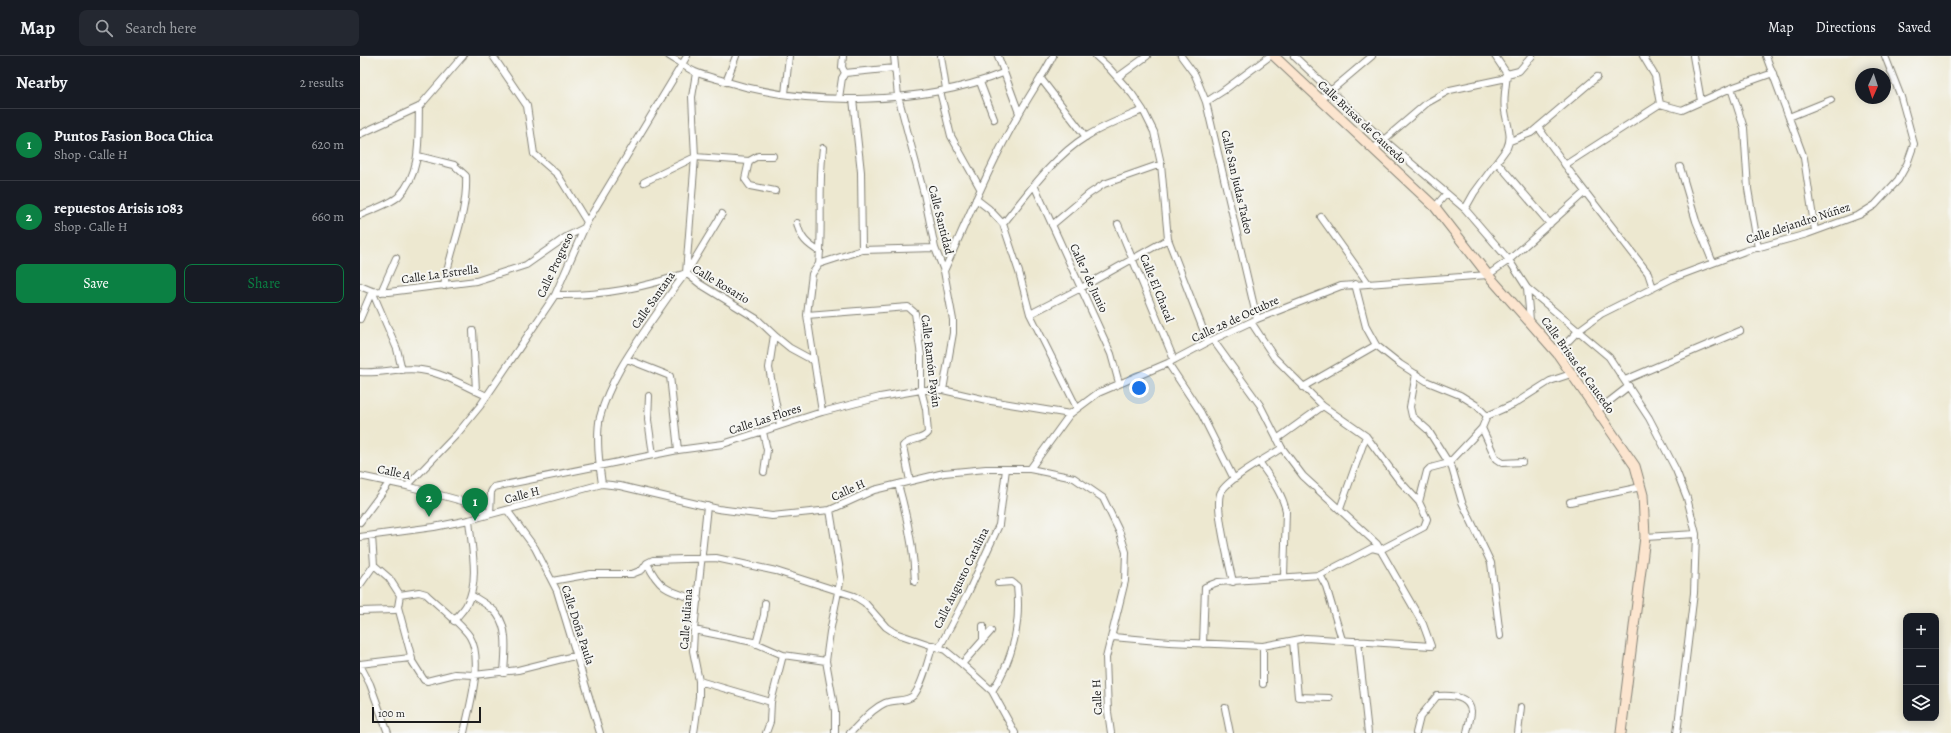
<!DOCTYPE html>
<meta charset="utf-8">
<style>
:root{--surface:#171b24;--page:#242831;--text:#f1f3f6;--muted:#9ea1a6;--line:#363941;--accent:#0b8043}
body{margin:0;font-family:Alegreya,serif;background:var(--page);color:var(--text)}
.controls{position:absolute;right:12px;bottom:12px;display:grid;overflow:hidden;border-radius:8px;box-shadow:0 2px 10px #0003}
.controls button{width:36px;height:36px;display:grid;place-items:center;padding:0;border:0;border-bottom:1px solid var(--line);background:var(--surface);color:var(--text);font:20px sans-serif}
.compass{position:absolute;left:1495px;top:12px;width:36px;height:36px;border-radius:50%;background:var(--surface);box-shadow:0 2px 10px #0003;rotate:183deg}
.scale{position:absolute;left:12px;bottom:10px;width:109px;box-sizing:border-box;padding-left:4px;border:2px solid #1c1c1c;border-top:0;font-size:11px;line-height:14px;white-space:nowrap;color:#1c1c1c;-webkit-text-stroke:3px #f6f6f2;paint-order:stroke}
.you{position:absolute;left:779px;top:332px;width:14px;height:14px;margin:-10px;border:3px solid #fff;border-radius:50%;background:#1a73e8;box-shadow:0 0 0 6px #1a73e833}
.badge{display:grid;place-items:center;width:26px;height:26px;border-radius:50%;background:var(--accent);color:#fff;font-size:13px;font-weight:700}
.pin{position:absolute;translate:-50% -33px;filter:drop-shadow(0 1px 2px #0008)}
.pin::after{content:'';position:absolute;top:21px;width:14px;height:12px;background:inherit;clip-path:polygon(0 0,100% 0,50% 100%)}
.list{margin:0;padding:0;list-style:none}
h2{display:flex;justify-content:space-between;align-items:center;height:52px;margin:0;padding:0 16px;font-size:17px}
h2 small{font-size:13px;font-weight:400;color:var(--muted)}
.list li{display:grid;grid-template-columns:26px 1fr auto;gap:12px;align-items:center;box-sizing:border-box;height:72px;padding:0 16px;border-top:1px solid var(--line)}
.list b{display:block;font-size:15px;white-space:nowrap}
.list p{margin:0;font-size:13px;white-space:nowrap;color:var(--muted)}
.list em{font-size:13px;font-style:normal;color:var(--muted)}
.actions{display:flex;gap:8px;padding:12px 16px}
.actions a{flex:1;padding:9px 0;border:1px solid var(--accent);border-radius:8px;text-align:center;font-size:14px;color:var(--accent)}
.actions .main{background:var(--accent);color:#fff}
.icon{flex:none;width:22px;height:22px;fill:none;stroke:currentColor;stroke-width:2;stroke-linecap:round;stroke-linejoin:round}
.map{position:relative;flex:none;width:1591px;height:677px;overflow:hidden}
header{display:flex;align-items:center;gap:24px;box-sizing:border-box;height:56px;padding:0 20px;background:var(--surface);border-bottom:1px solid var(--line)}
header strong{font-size:19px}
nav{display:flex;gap:22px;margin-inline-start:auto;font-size:14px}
.search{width:280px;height:36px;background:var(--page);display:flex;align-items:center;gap:10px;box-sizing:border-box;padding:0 14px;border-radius:8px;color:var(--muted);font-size:15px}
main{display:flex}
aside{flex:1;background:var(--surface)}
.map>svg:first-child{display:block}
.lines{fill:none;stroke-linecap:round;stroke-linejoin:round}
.street-casing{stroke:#848276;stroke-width:8}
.secondary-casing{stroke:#848276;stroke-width:11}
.street{stroke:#fff;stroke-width:6}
.secondary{stroke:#fce5cf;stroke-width:9}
.labels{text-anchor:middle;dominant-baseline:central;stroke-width:4;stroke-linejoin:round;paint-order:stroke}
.street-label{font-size:12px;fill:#1c1c1c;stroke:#f6f6f2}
</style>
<header>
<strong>Map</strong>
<div class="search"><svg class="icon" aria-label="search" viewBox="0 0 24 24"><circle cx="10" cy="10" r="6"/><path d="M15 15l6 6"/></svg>Search here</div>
<nav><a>Map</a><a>Directions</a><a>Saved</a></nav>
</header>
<main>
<aside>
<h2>Nearby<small>2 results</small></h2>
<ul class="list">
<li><span class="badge">1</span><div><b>Puntos Fasion Boca Chica</b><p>Shop · Calle H</p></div><em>620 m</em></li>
<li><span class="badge">2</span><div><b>repuestos Arisis 1083</b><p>Shop · Calle H</p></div><em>660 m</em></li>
</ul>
<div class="actions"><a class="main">Save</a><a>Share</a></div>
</aside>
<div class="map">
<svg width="1591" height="677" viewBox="0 0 1591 677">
<rect width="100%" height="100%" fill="#f6f6f2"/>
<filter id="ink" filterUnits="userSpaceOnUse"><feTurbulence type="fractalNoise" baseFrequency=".025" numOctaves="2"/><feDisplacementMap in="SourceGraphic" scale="8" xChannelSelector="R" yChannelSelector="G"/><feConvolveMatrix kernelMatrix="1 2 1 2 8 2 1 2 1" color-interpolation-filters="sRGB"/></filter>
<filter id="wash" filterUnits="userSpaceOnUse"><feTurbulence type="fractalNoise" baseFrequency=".012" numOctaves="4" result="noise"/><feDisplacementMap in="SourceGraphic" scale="16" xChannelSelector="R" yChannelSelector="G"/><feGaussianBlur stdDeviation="0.9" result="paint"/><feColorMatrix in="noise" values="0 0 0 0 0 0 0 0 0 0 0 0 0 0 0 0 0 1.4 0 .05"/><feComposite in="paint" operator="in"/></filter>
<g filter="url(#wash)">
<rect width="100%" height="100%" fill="#ede8d0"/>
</g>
<g filter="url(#ink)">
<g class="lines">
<!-- street casing -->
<g class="street-casing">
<path id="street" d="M 133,0 L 167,50 L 174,98 L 198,119 L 227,166
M 309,0 C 318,5 326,12 335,16 C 344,20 355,22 364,25 C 446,51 563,49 643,17
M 483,0 L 482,11 L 485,17
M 534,0 L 538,40 L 564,138 L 575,192 L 584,215 L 593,264 L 593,277 L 583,334
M 581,0 L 586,33
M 638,0 L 659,57
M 736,0 L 748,11 L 772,38 L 783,54 L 794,76 L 801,108 L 808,183 L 848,286
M 821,0 L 835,19 L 846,46 L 897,263
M 934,0 L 1001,64 L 1105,153 L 1149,204 L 1167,232 L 1170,264
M 1283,0 L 1295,20 L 1300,48 L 1322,54 L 1371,32 L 1413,17
M 1333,0 L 1341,45
M 1406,0 L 1444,102 L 1455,175
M 485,17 L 535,12
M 758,21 L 787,0
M 682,24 L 726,81
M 366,26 L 376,0
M 620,26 L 634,63
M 1371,32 L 1384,72 L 1388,133 L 1398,192
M 580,35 L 591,80 L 620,132
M 425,38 L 429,0
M 479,42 L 482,22 L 485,17
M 493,43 L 501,116 L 502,194
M 961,43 L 1012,0
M 846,46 L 863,35 L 910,0
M 1429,61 L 1471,44
M 1178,71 L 1216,124 L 1288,217 L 1293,232
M 0,78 L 59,51 L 103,0
M 1150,85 L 1171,77 L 1237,21
M 1013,93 L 1067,47 L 1090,34 L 1142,23 L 1147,18 L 1135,0
M 58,100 L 94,109 L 106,120 C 108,158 90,193 84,230
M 413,100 L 398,100 L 389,105 L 385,123 L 390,130 L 415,135
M 1137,106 L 1190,168
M 1205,109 L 1300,48
M 1320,111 L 1336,165 L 1353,207
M 284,126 L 335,101 L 389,105
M 674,129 L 751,298 L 759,327
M 616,143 L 629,153 L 643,168 L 659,216 L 670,258 L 717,352
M 1075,151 L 1086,138
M 1105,153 L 1114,137 L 1147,92 C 1153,79 1147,69 1145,55 C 1143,43 1146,30 1147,18 L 1159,15 L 1172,0
M 0,159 C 10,155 32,147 39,140 C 62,116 58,82 59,51
M 961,161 L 1008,227
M 437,167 C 440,182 447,188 460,196
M 643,168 C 667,138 694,100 727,80 C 745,69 764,62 783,54
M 758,168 L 814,304
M 692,169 L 729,138 L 744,128 L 801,108
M 459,208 C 463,170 458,131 463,92
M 584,215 C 608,162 630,108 659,58 C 670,38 683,20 693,0
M 327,216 L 362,158
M 995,228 L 1006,271 L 1016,289 L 1040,308 L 1068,326 L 1100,339 L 1116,349 L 1127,360 L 1154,348 L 1190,325 L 1211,318
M 0,230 L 12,235 L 29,236 L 116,225 L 166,209 L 206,181 L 224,172
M 1167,232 L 1249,301 L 1289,362 L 1316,414 L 1327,442 L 1336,478 L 1334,537 L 1317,677
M 12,235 L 37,293 L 42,314
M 21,236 L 36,202
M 195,239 C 239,240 284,232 326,217 L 340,228 L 397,263 L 414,279 L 430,292 L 454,305
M 670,258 L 721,232 L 808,183
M 447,259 L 548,251 L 555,257 L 561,300 L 561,334 L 566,353 L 568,377 C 562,385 549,382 543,390 L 550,425
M 0,263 L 12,235
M 891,266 L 914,301 L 963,350 L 1006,380 L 1038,423 L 1059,446
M 113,275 L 116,335
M 414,279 L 409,312 L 420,369
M 1197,297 L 1218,275 L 1241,258 L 1313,222 L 1385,195 L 1447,178 L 1499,159 L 1515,149 L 1538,124 L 1547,108 L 1554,88 L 1541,41 L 1525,0
M 267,303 L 310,320 L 318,394
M 808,307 L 841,357 L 874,423
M 0,316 C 20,318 41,311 61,314 C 84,317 106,331 127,340
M 1056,318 L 1050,351 L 1052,360 L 1068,374 L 1092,412 L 1102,446 L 1131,507 L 1140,580
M 1265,324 L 1380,275
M 943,331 L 1016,289
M 289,340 L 288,364 L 293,399
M 1237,355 L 1269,330
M 462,356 L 447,259 L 452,218 L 459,208 L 502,194 L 575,192
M 1122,372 L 1136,403 L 1142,407 L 1162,406
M 403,376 L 407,394 L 404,416
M 917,383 L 963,350
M 900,407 C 910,422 922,436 926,455 L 924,520
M 670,413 L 710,358 L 738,337 L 808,307 L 848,286 L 897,263 L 981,230 L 1128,219 L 1149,204 L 1225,136
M 0,420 L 47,430 L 102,445 L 130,458 L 131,436 L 134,431 L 318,394 L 363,388 L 462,356 L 520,341 L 561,334 L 583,334 L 631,345 L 710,358
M 242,428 C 239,410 236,378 240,361 C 249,326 270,296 290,267 C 302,250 313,233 326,217 L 335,101 L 332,41 L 336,17
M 538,428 C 547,460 554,492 555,526
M 47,430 L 97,378 L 120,350 L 187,251 L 195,239 L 227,166 L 327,0
M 1210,446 L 1281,431
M 980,453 L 1006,380
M 147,454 L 175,492 L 197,535 L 240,677
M 470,454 L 481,521 L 470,576 L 466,605 L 475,655 L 475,677
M 0,466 L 29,427
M 12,480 L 14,509 L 29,522 L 40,539 L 38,551 L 52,603
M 0,481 L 74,471 L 109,464 L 242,428 L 260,430 L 358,453 L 412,460 L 470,454 L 514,434 L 584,417 L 626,413 L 670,413 L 714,422 L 743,442 L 760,477 L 766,496 L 765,525 L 746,602 L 748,656 L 751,677
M 1285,481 L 1336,478
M 287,507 C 300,535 310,535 338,544
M 960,519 L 1012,492 L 1020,494 L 1064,471 L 1067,463 L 1059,446 L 1067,415 L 1070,412 L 1089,407 L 1122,372 L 1127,360
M 192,525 L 231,518 L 272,518 L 282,514 L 287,507 L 293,504 L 356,502 L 416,515 L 494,540 L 505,547 L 526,571 L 535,577 L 585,594 L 602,608 L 632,635 L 655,677
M 873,526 C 869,508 855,453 860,438 C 865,424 908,401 922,392
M 0,529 L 14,509
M 40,539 L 59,536 L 66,538 C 76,548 104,570 110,581 C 124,605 109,651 104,677
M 111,539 C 119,544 131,550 137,558 C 149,574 145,598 144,617
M 0,555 L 35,554 L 38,551
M 94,565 C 98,559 104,554 107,548 C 120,524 111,489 109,464
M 623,570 L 623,583
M 334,574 L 393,586 L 423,599 L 466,605
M 753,581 L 809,586 L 903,590 L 946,582 L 1071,590 L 1063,568 L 1017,488 L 943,420 L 922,392 L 900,349 L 853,284
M 933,585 L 938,641 L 969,642
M 998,585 L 1008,677
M 396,588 L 404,559 L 405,547
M 843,588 L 845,531 L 858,526 L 960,519 L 966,530 L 982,584
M 579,592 L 608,537 L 639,469 L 646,413
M 0,608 L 50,602 L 64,624 L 67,625 L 95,618 L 114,619 L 158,614 L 218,599
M 602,608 L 631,575
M 0,609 L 10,628 L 28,677
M 339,625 L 411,646
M 903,628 L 903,590
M 632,635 C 653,604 661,567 657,530 L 652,526 L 638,527
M 865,652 L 870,677
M 334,677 L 339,641 L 339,625 L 333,595 L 334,574 L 347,450
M 406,677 L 410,666 L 411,646 L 423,599
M 490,677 C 501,667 511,653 525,647 C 534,643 548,646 554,639 C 563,628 568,603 573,589
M 1056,677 L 1060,661 L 1077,640 C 1089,639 1109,639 1111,655 C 1111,662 1108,670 1107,677
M 1158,677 L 1161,651"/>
</g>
<!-- secondary casing -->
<g class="secondary-casing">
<path id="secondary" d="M 914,0 L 1075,151 L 1128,219 L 1197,297 L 1275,410 L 1283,439 L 1285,481 L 1261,677"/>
</g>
<!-- street -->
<use href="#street" class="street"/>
<!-- secondary -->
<use href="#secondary" class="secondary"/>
</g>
</g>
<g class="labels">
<!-- street labels -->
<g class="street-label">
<text transform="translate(1002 66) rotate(43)">Calle Brisas de Caucedo</text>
<text transform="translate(877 126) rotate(77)">Calle San Judas Tadeo</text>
<text transform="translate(581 164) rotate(76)">Calle Santidad</text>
<text transform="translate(1438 167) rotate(-18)">Calle Alejandro Núñez</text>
<text transform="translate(195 209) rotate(-65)">Calle Progreso</text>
<text transform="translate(80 218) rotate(-8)">Calle La Estrella</text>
<text transform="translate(729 222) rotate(65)">Calle 7 de Junio</text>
<text transform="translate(361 228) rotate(31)">Calle Rosario</text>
<text transform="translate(797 232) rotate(68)">Calle El Chacal</text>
<text transform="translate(293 244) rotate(-55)">Calle Santana</text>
<text transform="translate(875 263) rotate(-25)">Calle 28 de Octubre</text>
<text transform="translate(571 305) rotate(83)">Calle Ramón Payán</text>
<text transform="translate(1218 309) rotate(54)">Calle Brisas de Caucedo</text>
<text transform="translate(405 363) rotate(-18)">Calle Las Flores</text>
<text transform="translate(34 416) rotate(12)">Calle A</text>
<text transform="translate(488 434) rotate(-25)">Calle H</text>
<text transform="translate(162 439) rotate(-15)">Calle H</text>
<text transform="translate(601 522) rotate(-64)">Calle Augusto Catalina</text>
<text transform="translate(326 563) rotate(-86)">Calle Juliana</text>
<text transform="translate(218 569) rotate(72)">Calle Doña Paula</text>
<text transform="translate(737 641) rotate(-93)">Calle H</text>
</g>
</g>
</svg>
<div class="controls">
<button>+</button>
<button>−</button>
<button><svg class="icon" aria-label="layers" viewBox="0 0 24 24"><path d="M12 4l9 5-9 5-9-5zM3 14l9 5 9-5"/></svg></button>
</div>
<svg class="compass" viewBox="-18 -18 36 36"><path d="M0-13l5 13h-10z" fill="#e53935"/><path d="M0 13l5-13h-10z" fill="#9ea1a6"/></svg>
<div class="scale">100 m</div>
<div class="you"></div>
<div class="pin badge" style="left:115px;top:465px">1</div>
<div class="pin badge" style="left:69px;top:461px">2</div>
</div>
</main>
